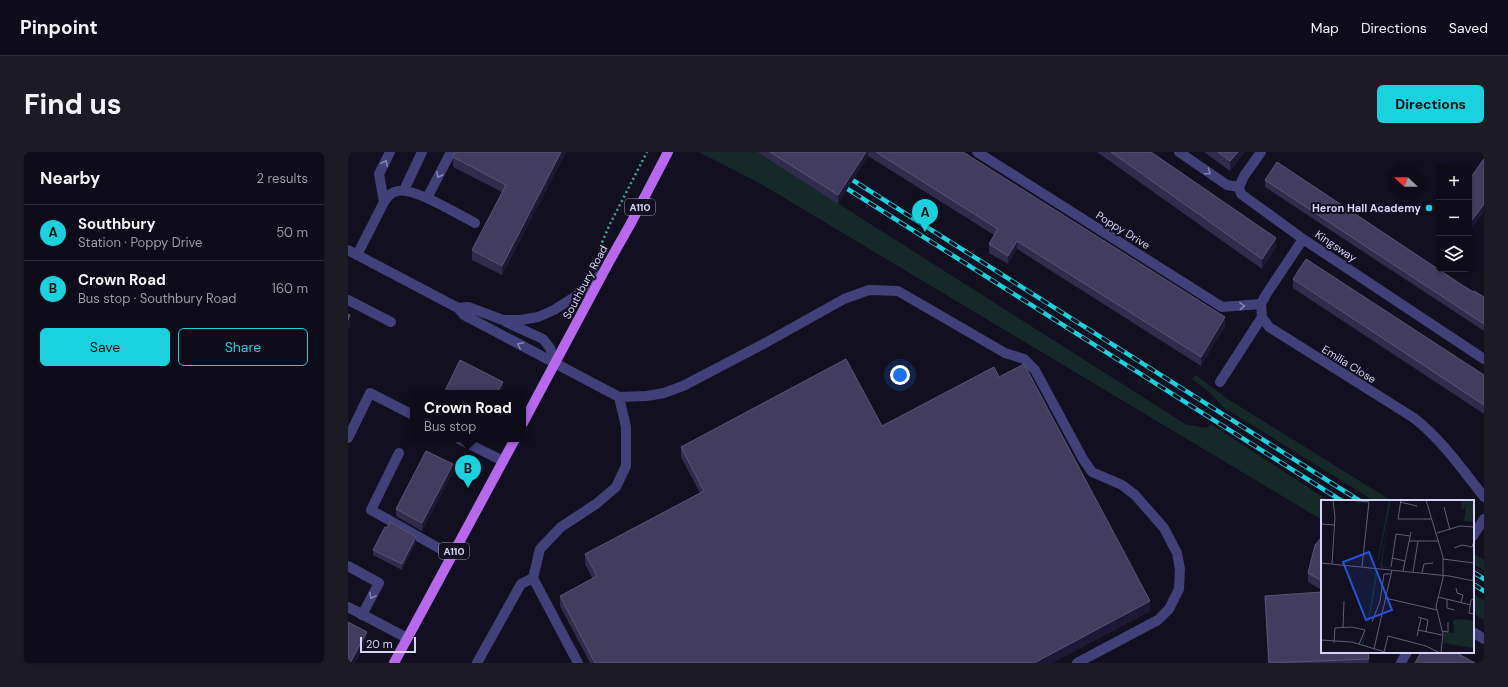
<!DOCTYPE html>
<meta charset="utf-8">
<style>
:root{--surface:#0e0c18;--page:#1c1a25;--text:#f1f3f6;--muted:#9b9ba2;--line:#2e2c37;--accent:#1bd1de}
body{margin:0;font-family:"DM Sans",sans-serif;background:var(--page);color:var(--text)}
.controls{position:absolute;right:12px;top:12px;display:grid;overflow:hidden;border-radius:6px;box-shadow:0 1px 3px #0004}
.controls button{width:36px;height:36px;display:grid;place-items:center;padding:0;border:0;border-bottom:1px solid var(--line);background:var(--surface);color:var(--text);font:20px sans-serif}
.compass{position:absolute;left:1040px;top:12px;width:36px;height:36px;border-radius:50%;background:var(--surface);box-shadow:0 1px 3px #0004;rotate:292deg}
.scale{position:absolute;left:12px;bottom:10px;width:56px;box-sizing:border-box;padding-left:4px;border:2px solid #d7d4fa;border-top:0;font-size:11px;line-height:14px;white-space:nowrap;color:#d7d4fa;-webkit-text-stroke:3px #121020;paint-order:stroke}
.you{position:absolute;left:552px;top:223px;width:14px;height:14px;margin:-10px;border:3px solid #fff;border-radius:50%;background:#1a73e8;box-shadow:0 0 0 6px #1a73e833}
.badge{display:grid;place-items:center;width:26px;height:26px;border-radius:50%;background:var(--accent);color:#111;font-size:13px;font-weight:700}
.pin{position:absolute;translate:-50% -33px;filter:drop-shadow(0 1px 2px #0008)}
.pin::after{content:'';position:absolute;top:21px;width:14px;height:12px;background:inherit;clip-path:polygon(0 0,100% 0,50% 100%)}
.popup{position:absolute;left:62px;top:238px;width:116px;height:52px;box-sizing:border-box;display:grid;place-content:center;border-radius:6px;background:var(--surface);filter:drop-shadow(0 1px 3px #0005);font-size:13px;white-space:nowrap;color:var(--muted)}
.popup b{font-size:15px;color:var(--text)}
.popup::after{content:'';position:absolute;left:50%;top:100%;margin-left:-8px;border:8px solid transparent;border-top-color:var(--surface)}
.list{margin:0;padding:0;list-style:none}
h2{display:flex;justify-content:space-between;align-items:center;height:52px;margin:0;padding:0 16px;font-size:17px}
h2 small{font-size:13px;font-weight:400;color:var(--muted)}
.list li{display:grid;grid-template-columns:26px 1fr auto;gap:12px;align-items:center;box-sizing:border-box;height:56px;padding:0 16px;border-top:1px solid var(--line)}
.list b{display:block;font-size:15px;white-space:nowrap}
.list p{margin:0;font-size:13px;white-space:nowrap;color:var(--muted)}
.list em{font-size:13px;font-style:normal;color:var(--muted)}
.actions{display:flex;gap:8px;padding:12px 16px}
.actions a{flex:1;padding:9px 0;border:1px solid var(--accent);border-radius:6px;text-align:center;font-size:14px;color:var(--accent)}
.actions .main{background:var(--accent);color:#111}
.icon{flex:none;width:22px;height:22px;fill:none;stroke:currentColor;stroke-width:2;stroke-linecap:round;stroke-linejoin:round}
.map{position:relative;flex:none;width:1136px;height:511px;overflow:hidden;border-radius:6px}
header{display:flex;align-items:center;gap:24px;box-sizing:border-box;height:56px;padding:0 20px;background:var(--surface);border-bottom:1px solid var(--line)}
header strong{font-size:19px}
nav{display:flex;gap:22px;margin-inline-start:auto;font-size:14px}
.intro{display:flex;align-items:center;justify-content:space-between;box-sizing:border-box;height:96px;padding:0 24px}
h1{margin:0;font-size:28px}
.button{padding:10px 18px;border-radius:6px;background:var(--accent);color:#111;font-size:14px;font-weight:700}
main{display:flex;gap:24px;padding:0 24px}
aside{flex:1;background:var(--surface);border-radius:6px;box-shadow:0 1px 3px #0004}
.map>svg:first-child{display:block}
.green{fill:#142928}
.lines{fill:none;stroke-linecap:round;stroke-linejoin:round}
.path{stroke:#3da59c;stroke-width:2.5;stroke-dasharray:2 3;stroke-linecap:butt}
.minor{stroke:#414079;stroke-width:10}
.major{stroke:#b768ec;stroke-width:10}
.rail-casing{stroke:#1bd1de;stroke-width:4.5}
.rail{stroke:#121020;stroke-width:3;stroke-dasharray:9;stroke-linecap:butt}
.wall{fill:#312b4c}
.shaded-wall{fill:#1d1833}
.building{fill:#423d5f;stroke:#5a5577}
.oneway{stroke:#8483b3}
.poi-dot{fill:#1bd1de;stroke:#121020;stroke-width:1.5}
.labels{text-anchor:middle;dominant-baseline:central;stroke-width:4;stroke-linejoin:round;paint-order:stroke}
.shield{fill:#121020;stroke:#9c99b9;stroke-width:1}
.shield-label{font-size:10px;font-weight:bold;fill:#d7d4fa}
.poi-label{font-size:11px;font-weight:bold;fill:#d7d4fa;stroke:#121020;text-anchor:end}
.street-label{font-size:11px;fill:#d7d4fa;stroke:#121020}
.inset-road{fill:none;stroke:#615e77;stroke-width:1}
.view{fill:#2655da;fill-opacity:0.15;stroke:#2655da;stroke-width:2}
.inset-edge{fill:none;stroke:#d7d4fa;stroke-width:2}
</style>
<header>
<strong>Pinpoint</strong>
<nav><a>Map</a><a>Directions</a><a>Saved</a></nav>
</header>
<div class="intro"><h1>Find us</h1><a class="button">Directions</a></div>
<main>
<aside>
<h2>Nearby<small>2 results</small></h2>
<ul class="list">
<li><span class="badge">A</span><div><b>Southbury</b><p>Station · Poppy Drive</p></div><em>50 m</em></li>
<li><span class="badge">B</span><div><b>Crown Road</b><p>Bus stop · Southbury Road</p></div><em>160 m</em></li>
</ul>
<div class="actions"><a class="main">Save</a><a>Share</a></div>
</aside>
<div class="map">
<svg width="1136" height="511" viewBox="0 0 1136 511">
<rect width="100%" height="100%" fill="#121020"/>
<!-- green -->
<path class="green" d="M 351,0 L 409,0 L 839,273 L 859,276 L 863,272 L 981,349 L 974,349 L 974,368 L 413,32 Z
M 848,223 L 878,246 L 1044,349 L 1026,349 L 875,255 L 861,240 L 844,227 Z
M 1125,401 L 1136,408 L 1136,418 L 1125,412 Z
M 1125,442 L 1136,449 L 1136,468 L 1125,461 Z"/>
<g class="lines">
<!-- path -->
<path class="path" d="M 252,95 L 262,72 L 299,0"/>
<!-- minor -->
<path class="minor" d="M 629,0 L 874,155 L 913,152
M 831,0 L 879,33 L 891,35
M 891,35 L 893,42 L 955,87 L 1136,207
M 891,35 L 896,24 L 913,0
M 56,38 L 74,0
M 79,46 L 103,0
M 36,50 L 31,22 L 42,0
M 955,87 L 919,141 L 913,152 L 914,165 L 921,175 L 1066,266 C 1094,288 1114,317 1136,345
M 0,98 L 110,156 L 116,163 L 271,245 L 299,244 L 316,241 L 335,234 L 419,190 L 496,147 L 521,138 L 550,139 L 657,201 L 676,207 L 687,218 L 735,307 L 744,320 L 774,333 L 787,343 L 816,376 L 829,401 L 832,417 L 831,437 L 821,457 L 810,468 L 729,511
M 9,103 L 36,50 C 39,45 43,40 50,39 C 66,35 111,63 127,71
M 0,148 L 43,170
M 110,156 L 120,155 L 155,168 L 173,168 L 190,165 L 206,158 L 239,137 L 252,123
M 158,170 L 195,187 L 202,196 L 207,211
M 872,230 L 914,165
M 0,286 L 22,241 L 65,263
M 111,287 L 155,309
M 51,301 L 23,358 L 103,403
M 1125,384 L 1136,367
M 0,414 L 31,431 L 14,463
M 0,455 L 59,486
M 1125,480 L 1136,487
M 129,511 L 173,432 L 185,426
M 230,511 L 185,426 L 192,397 L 213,375 L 248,352 L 268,335 L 278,314 L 278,275 L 271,245
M 1053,511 L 1059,500"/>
<!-- major -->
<path class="major" d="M 175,271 L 261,110 L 283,71 L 320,0
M 46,511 L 167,287"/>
<!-- rail casing -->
<g class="rail-casing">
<path id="rail" d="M 495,22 L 1012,349
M 490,31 L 994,349
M 1125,420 L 1136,427
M 1125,432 L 1136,439"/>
</g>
<!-- rail -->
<use href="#rail" class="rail"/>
</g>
<!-- wall -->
<path class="wall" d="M 218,0 L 154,123 L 124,108 L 124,98 L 154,40 L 105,15 L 105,5 Z
M 409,0 L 615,0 L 877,174 L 853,214 L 669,97 L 660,112 L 641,101 L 641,92 L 646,83 L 520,4 L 490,52 Z
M 749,0 L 803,0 L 928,95 L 914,117 Z
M 856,0 L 896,0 L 896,1 L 882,19 Z
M 917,28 L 1136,145 L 1136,179 L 917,35 Z
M 945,127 L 1136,223 L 1136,262 L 945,136 Z
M 651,225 L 802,459 L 704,511 L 242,511 L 212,454 L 212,444 L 245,427 L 237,412 L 237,402 L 352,341 L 333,305 L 333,295 L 534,274 Z
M 105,320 L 74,379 L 48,364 L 48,357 Z
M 39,376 L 68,391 L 54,418 L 25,403 L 25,398 Z
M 974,386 L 974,438 L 960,430 L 960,421 Z
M 917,444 L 1020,500 L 1021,511 L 920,511 L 917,453 Z"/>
<!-- shaded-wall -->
<path class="shaded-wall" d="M 213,0 L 218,0 L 154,123 L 154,114 Z
M 518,0 L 520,0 L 520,4 L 490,52 L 490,43 Z
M 890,0 L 896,0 L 896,1 L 882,19 L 882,9 Z
M 1136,52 L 1136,60 L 1121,80 L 1121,72 Z
M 928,86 L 928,95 L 914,117 L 914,107 Z
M 669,89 L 669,97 L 660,112 L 660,104 Z
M 2,163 L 2,173 L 0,177 L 0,168 Z
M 877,165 L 877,174 L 853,214 L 853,205 Z
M 155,230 L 155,237 L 153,241 L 149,241 Z
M 105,312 L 105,320 L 74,379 L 74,371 Z
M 68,385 L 68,391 L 54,418 L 54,412 Z
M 802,449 L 802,459 L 704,511 L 686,511 Z
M 19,480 L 19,490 L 7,511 L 2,511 Z"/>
<!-- building -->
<path class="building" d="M 107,0 L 213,0 L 154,114 L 124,98 L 158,33 L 105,5 Z
M 422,0 L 518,0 L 490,43 Z
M 528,0 L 615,0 L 877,165 L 853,205 L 669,89 L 660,104 L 641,92 L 650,77 Z
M 763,0 L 803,0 L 928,86 L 914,107 Z
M 870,0 L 890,0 L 882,9 Z
M 1136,7 L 1136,52 L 1121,72 L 1121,28 Z
M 929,10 L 1111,131 L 1125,140 L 1126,139 L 1136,145 L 1136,172 L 917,28 Z
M 958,107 L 1136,223 L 1136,253 L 945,127 Z
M 0,162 L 2,163 L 0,168 Z
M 498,207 L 534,274 L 646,215 L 651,225 L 676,212 L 802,449 L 686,511 L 247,511 L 212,444 L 249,424 L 237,402 L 356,339 L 333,295 Z
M 112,208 L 155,230 L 149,241 L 96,241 Z
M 78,299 L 105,312 L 74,371 L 48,357 Z
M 42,370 L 68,385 L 54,412 L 25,398 L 37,375 L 39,376 Z
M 973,386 L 974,386 L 974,429 L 960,421 L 967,393 Z
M 974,440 L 974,500 L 1020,500 L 1021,507 L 921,511 L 917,444 Z
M 0,470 L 19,480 L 2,511 L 0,511 Z
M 1073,500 L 1107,500 L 1127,511 L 1067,511 Z"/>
<!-- one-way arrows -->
<defs><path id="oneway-chevron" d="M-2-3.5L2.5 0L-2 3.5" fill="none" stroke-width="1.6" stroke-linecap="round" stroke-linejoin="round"/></defs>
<g class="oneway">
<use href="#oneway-chevron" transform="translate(37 11) rotate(-64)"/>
<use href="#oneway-chevron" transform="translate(860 20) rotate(35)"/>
<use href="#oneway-chevron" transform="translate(91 23) rotate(117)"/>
<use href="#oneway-chevron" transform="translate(894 154) rotate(-4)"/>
<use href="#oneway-chevron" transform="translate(172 193) rotate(-152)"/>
<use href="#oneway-chevron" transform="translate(24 444) rotate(118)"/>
</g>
<!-- markers -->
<circle class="poi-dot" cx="1081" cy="56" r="4"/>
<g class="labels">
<!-- shield labels -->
<g class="shield">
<rect x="277" y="47" width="30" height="16" rx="3"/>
<rect x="91" y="391" width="30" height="16" rx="3"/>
</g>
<g class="shield-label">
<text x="292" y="55">A110</text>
<text x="106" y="399">A110</text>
</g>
<!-- poi labels -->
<g class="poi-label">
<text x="1073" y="56">Heron Hall Academy</text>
</g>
<!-- street labels -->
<g class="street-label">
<text transform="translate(775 78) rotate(32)">Poppy Drive</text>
<text transform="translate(988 94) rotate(34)">Kingsway</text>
<text transform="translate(237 130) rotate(-62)">Southbury Road</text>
<text transform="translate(1001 212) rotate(32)">Emilia Close</text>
</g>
</g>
<!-- overview -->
<g transform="translate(973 348)">
<rect width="153" height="153" fill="#121020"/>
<path d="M 68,0 L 70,0 L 56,67 L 58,53 ZM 71,0 L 61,61 L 61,66 L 70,68 L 59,67 ZM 136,0 L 153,0 L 153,6 L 144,5 L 143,10 L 140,8 L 141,2 ZM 145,5 L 153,6 L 153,22 L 143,21 ZM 55,70 L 57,70 L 52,101 L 42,145 L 40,143 L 45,131 ZM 141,119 L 153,121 L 153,148 L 123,143 L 123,132 L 133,133 L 132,120 Z" fill="#142928"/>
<path class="inset-road" d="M 28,0 L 48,2 L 41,67M 80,0 L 77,19 L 110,19M 105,0 L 122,57 L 122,78 L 115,106 L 122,134 L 120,153M 79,2 L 96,6M 123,7 L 129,30M 0,24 L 14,25M 116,33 L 139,26 L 153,27M 88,41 L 118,41M 133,48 L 141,45 L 151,47 L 153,41M 71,58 L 84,61M 122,59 L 153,63M 0,63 L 128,76M 11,64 L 14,17 L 12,0M 70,67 L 75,34 L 89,36M 82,71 L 90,32M 92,72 L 97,41M 101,73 L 103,64 L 112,63M 128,76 L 153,81M 152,81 L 153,63M 135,88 L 136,93 L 142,95 L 140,102M 117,97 L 150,105M 64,98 L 116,110M 126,99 L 126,108 L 133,110M 153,99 L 150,100 L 148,113 L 153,114M 59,101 L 63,74 L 70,74M 97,117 L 107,120 L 105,132M 51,122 L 59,101M 22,128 L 23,101M 97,130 L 121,135M 121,131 L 127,132 L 127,122M 96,136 L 100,118M 0,140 L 31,142 L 67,153M 13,143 L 14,128 L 31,127 L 44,130 L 38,144M 53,149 L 71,70M 63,152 L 67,136 L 105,146 L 119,153M 124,153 L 139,153"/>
<path class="view" d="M 48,52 L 71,110 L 45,120 L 22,62 Z"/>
<rect width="153" height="153" class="inset-edge"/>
</g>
</svg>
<div class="controls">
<button>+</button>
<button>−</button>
<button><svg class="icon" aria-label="layers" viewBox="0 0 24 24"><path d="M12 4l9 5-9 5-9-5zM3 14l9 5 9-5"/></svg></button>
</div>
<svg class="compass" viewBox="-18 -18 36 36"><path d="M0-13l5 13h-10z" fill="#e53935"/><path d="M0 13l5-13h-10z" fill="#9b9ba2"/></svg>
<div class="scale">20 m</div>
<div class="you"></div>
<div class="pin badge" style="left:577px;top:80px">A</div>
<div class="pin badge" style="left:120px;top:336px">B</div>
<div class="popup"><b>Crown Road</b>Bus stop</div>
</div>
</main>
